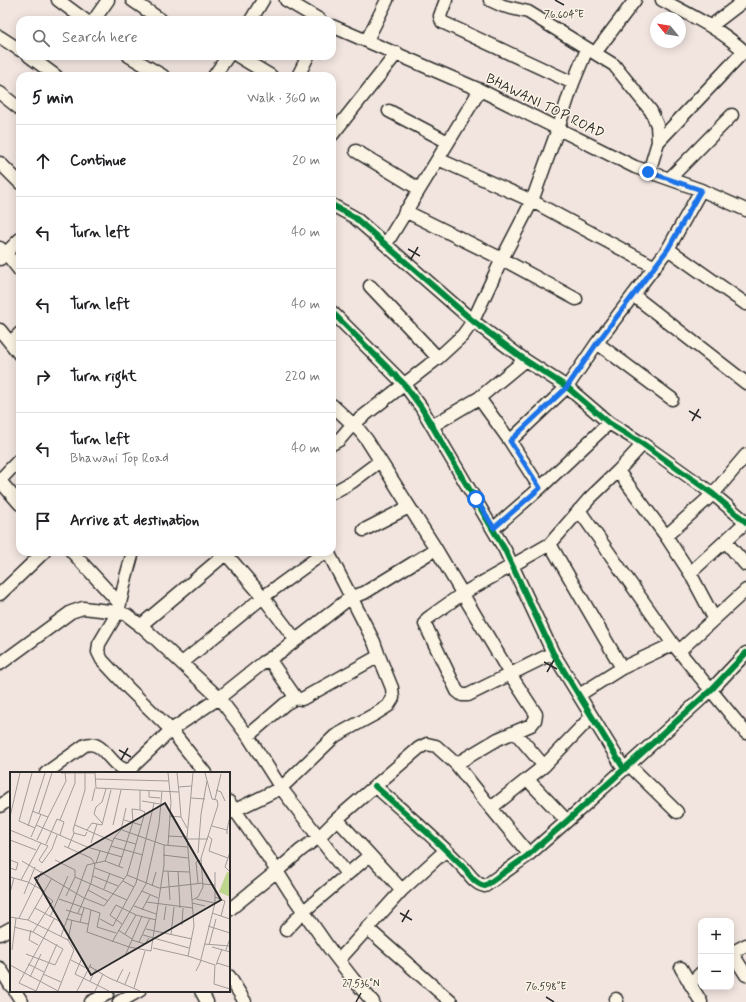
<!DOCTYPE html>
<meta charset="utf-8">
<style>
:root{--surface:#fff;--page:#f6f6f6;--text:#202124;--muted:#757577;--line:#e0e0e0}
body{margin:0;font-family:Mynerve,sans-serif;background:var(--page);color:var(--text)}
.controls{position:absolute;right:12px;bottom:12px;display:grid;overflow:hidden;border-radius:8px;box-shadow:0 2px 10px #0003}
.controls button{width:36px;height:36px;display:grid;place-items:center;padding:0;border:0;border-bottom:1px solid var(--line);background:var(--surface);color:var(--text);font:20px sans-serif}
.compass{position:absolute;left:650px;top:12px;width:36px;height:36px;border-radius:50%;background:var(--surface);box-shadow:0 2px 10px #0003;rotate:300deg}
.stop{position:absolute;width:12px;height:12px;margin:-9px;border:3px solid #1a73e8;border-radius:50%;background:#fff}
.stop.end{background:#1a73e8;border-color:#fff;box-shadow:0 1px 4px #0008}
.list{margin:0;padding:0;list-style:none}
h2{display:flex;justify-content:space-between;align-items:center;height:52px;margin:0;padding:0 16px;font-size:17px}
h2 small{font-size:13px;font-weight:400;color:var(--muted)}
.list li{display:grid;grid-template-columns:26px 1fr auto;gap:12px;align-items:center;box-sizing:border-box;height:72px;padding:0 16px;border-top:1px solid var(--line)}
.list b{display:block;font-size:15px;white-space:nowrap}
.list p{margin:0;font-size:13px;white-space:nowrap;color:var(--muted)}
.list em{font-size:13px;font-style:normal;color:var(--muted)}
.icon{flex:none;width:22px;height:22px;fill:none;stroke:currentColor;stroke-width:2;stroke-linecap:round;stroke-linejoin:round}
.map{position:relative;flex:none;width:746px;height:1002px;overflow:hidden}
.search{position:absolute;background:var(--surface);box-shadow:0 2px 10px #0003;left:16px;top:16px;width:320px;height:44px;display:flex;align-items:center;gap:10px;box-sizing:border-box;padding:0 14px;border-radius:12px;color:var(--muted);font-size:15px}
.panel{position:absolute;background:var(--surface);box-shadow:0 2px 10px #0003;left:16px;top:72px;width:320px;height:484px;border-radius:12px}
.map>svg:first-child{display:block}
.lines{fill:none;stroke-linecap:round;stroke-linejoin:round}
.minor-casing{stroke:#2b2b2b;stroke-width:15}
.minor{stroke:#fcf5e5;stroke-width:12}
.cycleway-casing{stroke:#fcf5e5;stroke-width:8}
.cycleway{stroke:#00873e;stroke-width:6}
.route{stroke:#1a73e8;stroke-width:5}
.ticks{fill:none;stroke:#2b2b2b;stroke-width:1.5}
.labels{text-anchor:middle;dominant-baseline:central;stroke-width:3;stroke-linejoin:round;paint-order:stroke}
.street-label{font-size:14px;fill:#2b2b2b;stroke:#fcf5e5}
.inset-road{fill:none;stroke:#a29b98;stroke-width:1}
.view{fill:#2b2b2b;fill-opacity:0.15;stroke:#2b2b2b;stroke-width:2}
.inset-edge{fill:none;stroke:#2b2b2b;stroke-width:2}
.ticks-label{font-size:10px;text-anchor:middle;fill:#2b2b2b;stroke:#fcf5e5;stroke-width:3;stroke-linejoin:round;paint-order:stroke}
</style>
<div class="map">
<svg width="746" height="1002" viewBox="0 0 746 1002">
<rect width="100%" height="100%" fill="#f2e5e0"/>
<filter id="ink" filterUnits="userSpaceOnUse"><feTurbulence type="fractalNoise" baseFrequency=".025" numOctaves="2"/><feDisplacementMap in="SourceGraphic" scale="8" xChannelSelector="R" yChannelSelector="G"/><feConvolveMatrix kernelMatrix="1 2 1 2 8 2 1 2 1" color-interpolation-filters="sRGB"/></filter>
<g filter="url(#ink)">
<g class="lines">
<!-- minor casing -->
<g class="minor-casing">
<path id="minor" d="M 58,0 L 85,20
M 132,0 L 161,20
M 286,0 L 320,20
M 446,0 L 440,16 L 442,22 L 573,83
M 490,0 L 503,6 L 528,12 L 614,65 L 651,111 L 657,125 L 658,142 L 649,172
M 662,0 C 692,16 722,30 746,53
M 94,20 L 108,0
M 251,20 L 263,0
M 332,26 L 480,90 L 635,167 L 701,190 L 746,210
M 711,26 L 745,0
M 0,37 L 20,50
M 367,40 L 387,0
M 595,53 L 635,0
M 29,56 L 56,76
M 129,56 L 163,76
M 238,56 L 271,76
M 214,76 L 228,56
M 298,76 L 308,56
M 0,93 L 20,109
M 389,111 L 448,142
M 332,135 L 397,53
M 658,142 L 744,51
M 356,151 L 419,189
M 438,159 L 532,201 L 655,267
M 0,163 L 20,183
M 670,178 L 732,115
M 332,205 L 354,217 L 473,321 L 525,360 L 567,387 L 609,423 L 643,444 L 713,494 L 746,522
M 405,211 L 502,259 L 576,299
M 386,244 L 480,90
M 0,248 L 6,253 L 20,271
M 668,249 L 746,304
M 0,259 L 20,239
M 370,286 L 438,358
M 633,295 L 746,383
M 332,312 L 404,384 L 421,407 L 505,550 L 553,653 L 624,769
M 0,330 L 20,355
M 11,342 L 20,333
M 597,343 L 672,399
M 479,398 L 510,441 L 540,488
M 332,405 L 360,431 L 367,440 L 436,549 L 510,674 L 536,714 L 535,720 L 531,725 L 498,739 L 456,764
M 432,426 L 479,398 L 525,360
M 510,441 L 567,387 L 597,343 L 668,249 L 701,190
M 332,444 L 339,440 L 352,425 L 438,358 L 463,335 L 473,321 L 502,259 L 532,201 L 558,129 L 573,83 L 587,49
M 618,471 L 666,536 L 690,573 L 714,618
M 0,480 L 20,459
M 0,481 L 20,504
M 332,493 L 352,482 L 380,461
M 579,510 L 673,644 L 746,733
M 494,528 L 540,488 L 609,423
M 364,530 L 409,507
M 666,536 L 713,494 L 746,455
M 725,541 L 746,565
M 550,544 L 622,668
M 72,552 L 120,604
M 133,552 L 126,577 L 118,612 L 99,644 L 98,652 L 102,660 L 129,689 L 171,730 L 205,773
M 226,554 L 263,597 L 295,639
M 690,573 L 746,522
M 0,594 L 44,552
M 140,626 L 228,552
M 679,651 L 746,590
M 553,653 L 468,695 L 462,695 L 457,691 L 425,624 L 427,619 L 431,616 L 462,594 L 550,544 L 589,499 L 618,471 L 643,444
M 269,659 L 296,698
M 182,663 L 263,597 L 325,552
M 0,664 L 71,612 L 83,608 L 118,612 L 127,615 L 144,628 L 219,698 L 248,736 L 281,788 L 347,874
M 579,695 L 622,668 L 673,644
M 515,732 L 544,766
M 248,736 L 285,704 L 296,698 L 302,699 L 379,656
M 629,765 L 677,812
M 46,773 L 85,745 C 101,741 106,756 117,765 C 120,768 124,769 128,771
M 130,773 L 128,771 L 171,730 L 219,698 L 264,662 L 282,651 L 351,597 L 364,593 L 436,549
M 527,779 L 567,821
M 375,786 C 404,812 435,838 462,866 C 469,873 474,884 485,886 L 526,857 L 567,821 L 711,690 L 746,653
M 229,802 L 268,857 L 290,892 L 329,948 L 353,979 L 373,1002
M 0,806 L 11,798
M 491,808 L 529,854
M 229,813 L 281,788 L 335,736 L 377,713 L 388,706 L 393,698 L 392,688 L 379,656 L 374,642 L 328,552
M 337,819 L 402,890
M 229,910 L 277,871 L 301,850 L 319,837 L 337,819 L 419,748 L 427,744 L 436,746 L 456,764 L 491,808 L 544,766 L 591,717
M 367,928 L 451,1002
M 286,930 L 304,911 L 370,855
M 0,934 L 11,928
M 731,953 L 746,945
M 732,953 L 746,975
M 339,960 L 402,890 L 446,850
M 0,968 L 11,986
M 681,968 L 701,1002
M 229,976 L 245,1002
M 690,984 L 701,973
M 15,991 L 22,1002
M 201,991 L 207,1002
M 616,999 L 617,1002
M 91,1002 L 107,994
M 119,1002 L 139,991"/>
</g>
<!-- minor -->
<use href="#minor" class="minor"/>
<!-- cycleway casing -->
<g class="cycleway-casing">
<path id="cycleway" d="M 332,205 L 354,217 L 473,321 L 525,360 L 567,387 L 609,423 L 643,444 L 713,494 L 746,522
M 332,312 L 404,384 L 421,407 L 505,550 L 553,653 L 624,769
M 375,786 C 404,812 435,838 462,866 C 469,873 474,884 485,886 L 526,857 L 567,821 L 711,690 L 746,653"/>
</g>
<!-- cycleway -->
<use href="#cycleway" class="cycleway"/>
</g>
</g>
<g class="lines" filter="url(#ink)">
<!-- route -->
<path class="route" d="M 476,499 L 494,528 L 540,488 L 510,441 L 567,387 L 597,343 L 668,249 L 701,190 L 648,172"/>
</g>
<!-- ticks -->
<path class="ticks" d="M 555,0 L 564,5M 408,249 L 420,256M 411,259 L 418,247M 689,411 L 701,418M 692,421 L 699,409M 544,662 L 557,669M 547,672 L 554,660M 119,750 L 131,757M 121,760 L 128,748M 400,913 L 412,920M 402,922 L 409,910M 546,997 L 554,1002M 356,1002 L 361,993"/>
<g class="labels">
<!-- street labels -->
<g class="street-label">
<text transform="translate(545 106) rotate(26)">BHAWANI TOP ROAD</text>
</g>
</g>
<!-- overview -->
<g transform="translate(10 772)">
<rect width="220" height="220" fill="#f2e5e0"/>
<path d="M 217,100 L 220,101 L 220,125 L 209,120 Z" fill="#bdd58c"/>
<path class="inset-road" d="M 22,1 L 9,49 L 25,56M 51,1 L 85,1M 85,1 L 86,16 L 169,20 L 171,45 L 177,56M 167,1 L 169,20M 183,1 L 177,65 L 184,154 L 178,184 L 205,193 L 204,212 L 220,217M 85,7 L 159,9M 168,15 L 182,14M 206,18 L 211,20 L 215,29M 139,19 L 139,25 L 150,26M 181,26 L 195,27M 205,27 L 211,2M 82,29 L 85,16M 132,29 L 150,32M 22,39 L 38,45 L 56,9 L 55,1M 29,41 L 42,1M 159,44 L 171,45M 0,45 L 10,1M 50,48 L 65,11 L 65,1M 114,48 L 131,53M 92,51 L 84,42 L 86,35 L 92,30 L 96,17M 26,53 L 77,75 L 112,85M 65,53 L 102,69M 103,53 L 111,18M 18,54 L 35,1M 202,54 L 217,58 L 217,62M 0,58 L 38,74 L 29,88 L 32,91 L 42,77 L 47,63M 77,58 L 82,51 L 92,53 L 101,18M 112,58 L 154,73 L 177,75M 217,58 L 220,44M 64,61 L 75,64 L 77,60M 158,64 L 177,65M 198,64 L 202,67 L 199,79 L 218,86M 21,65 L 31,42M 104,66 L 126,72M 177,67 L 198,67M 0,68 L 26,78M 27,68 L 38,45M 81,71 L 87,52M 36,72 L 47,47 L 54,50 L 50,63M 158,73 L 161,30 L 158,1M 54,74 L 81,86 L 85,92 L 81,111 L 68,141M 101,74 L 133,83M 58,76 L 64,61 L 63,58 L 75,18 L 75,1M 220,80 L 215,95 L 220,100M 188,81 L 191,42 L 197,9M 153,83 L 178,86M 0,88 L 8,91 L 6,98 L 0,96M 45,88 L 65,98 L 65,105M 12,89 L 74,126 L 94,134 L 117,103 L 120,93 L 135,40 L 130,38 L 130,18M 95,89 L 113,96M 86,91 L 90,79M 109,94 L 123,50 L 122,37 L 130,38M 85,96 L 114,107M 153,99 L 180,100M 158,99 L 160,128M 168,99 L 170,136M 117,103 L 149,116 L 193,111M 83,104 L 108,114M 0,105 L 18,110 L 34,119M 11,108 L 31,71M 113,109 L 124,115M 188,111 L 186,90 L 191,88M 193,112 L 205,113M 142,114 L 146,100M 94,117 L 100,101M 78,118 L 98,129M 132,119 L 148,126M 0,121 L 4,106M 14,122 L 25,95M 56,124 L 65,105 L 117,128M 205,125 L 215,129 L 211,144M 49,127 L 90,141 L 87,155 L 106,161M 186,127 L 205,131M 182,128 L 188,125 L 193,115 L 191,86 L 208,33 L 207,28 L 202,27 L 195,1M 136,130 L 183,136M 182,131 L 195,134M 124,134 L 146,142M 25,136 L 49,149M 56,138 L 72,143M 81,138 L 77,160 L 119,175 L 141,179 L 154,93 L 154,73M 132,138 L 140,123M 202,141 L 220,147M 0,145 L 18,148 L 58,168M 40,145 L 58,104M 9,146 L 32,99M 56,147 L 78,152M 90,147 L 103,154 L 126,111 L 144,31M 18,148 L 42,106M 154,148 L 156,134M 70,150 L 74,136M 112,152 L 100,143 L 106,133 L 126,143 L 146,148M 172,153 L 173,136M 198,154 L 220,161M 4,155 L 23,160 L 53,177 L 45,193 L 16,182M 136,157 L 182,167M 21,158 L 19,168 L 28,173M 108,158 L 122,167M 23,160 L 43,129 L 33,121M 115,162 L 126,143M 133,163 L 179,176M 161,163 L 164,135M 51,164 L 77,93 L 95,89 L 104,66 L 111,58 L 116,36M 122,168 L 135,172 L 139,166M 102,170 L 136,112 L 149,52 L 152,19M 129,170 L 140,146M 194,172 L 220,174M 199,173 L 206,147M 202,175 L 220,180M 143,176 L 178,184M 2,178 L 6,146M 216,178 L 220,166M 115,184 L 132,144M 72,186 L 65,202 L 99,219M 61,188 L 78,197M 207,191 L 220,195M 18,192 L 34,200M 0,193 L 48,219M 206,193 L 212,177M 79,194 L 99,206 L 130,219M 186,199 L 190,191 L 205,131 L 205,100M 33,202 L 51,210M 20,205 L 31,182M 80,209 L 86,197M 107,209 L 113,197M 115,212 L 120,200M 124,216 L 135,179M 26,219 L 9,211 L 44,147M 26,219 L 47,172M 48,219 L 64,178 L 58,168 L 62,148M 67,219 L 81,192M 85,219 L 93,202"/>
<path class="view" d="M 155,31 L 211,128 L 81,203 L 25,106 Z"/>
<rect width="220" height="220" class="inset-edge"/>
</g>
<g class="ticks-label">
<text x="564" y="18">76.604°E</text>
<text x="361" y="987">27.536°N</text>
<text x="546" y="990">76.598°E</text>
</g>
</svg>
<div class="controls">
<button>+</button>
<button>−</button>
</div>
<svg class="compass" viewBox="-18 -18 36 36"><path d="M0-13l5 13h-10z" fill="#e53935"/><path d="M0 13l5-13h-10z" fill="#757577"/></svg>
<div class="stop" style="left:476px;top:499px"></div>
<div class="stop end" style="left:648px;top:172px"></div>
<div class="search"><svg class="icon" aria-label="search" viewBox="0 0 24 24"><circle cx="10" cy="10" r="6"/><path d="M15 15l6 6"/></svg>Search here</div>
<section class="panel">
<h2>5 min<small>Walk · 360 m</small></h2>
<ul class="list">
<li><svg class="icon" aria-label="ahead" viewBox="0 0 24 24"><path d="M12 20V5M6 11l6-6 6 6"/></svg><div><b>Continue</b></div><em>20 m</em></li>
<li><svg class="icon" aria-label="left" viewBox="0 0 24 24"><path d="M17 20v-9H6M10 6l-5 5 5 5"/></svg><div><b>Turn left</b></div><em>40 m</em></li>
<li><svg class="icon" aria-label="left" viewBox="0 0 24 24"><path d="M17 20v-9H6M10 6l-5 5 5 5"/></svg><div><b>Turn left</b></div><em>40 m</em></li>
<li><svg class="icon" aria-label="right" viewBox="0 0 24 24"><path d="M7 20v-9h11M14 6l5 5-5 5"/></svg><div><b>Turn right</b></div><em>220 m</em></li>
<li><svg class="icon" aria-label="left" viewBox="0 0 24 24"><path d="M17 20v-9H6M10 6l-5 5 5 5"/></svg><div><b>Turn left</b><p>Bhawani Top Road</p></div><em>40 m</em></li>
<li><svg class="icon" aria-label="arrive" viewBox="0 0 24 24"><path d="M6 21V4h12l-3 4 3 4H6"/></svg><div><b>Arrive at destination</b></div></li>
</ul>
</section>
</div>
